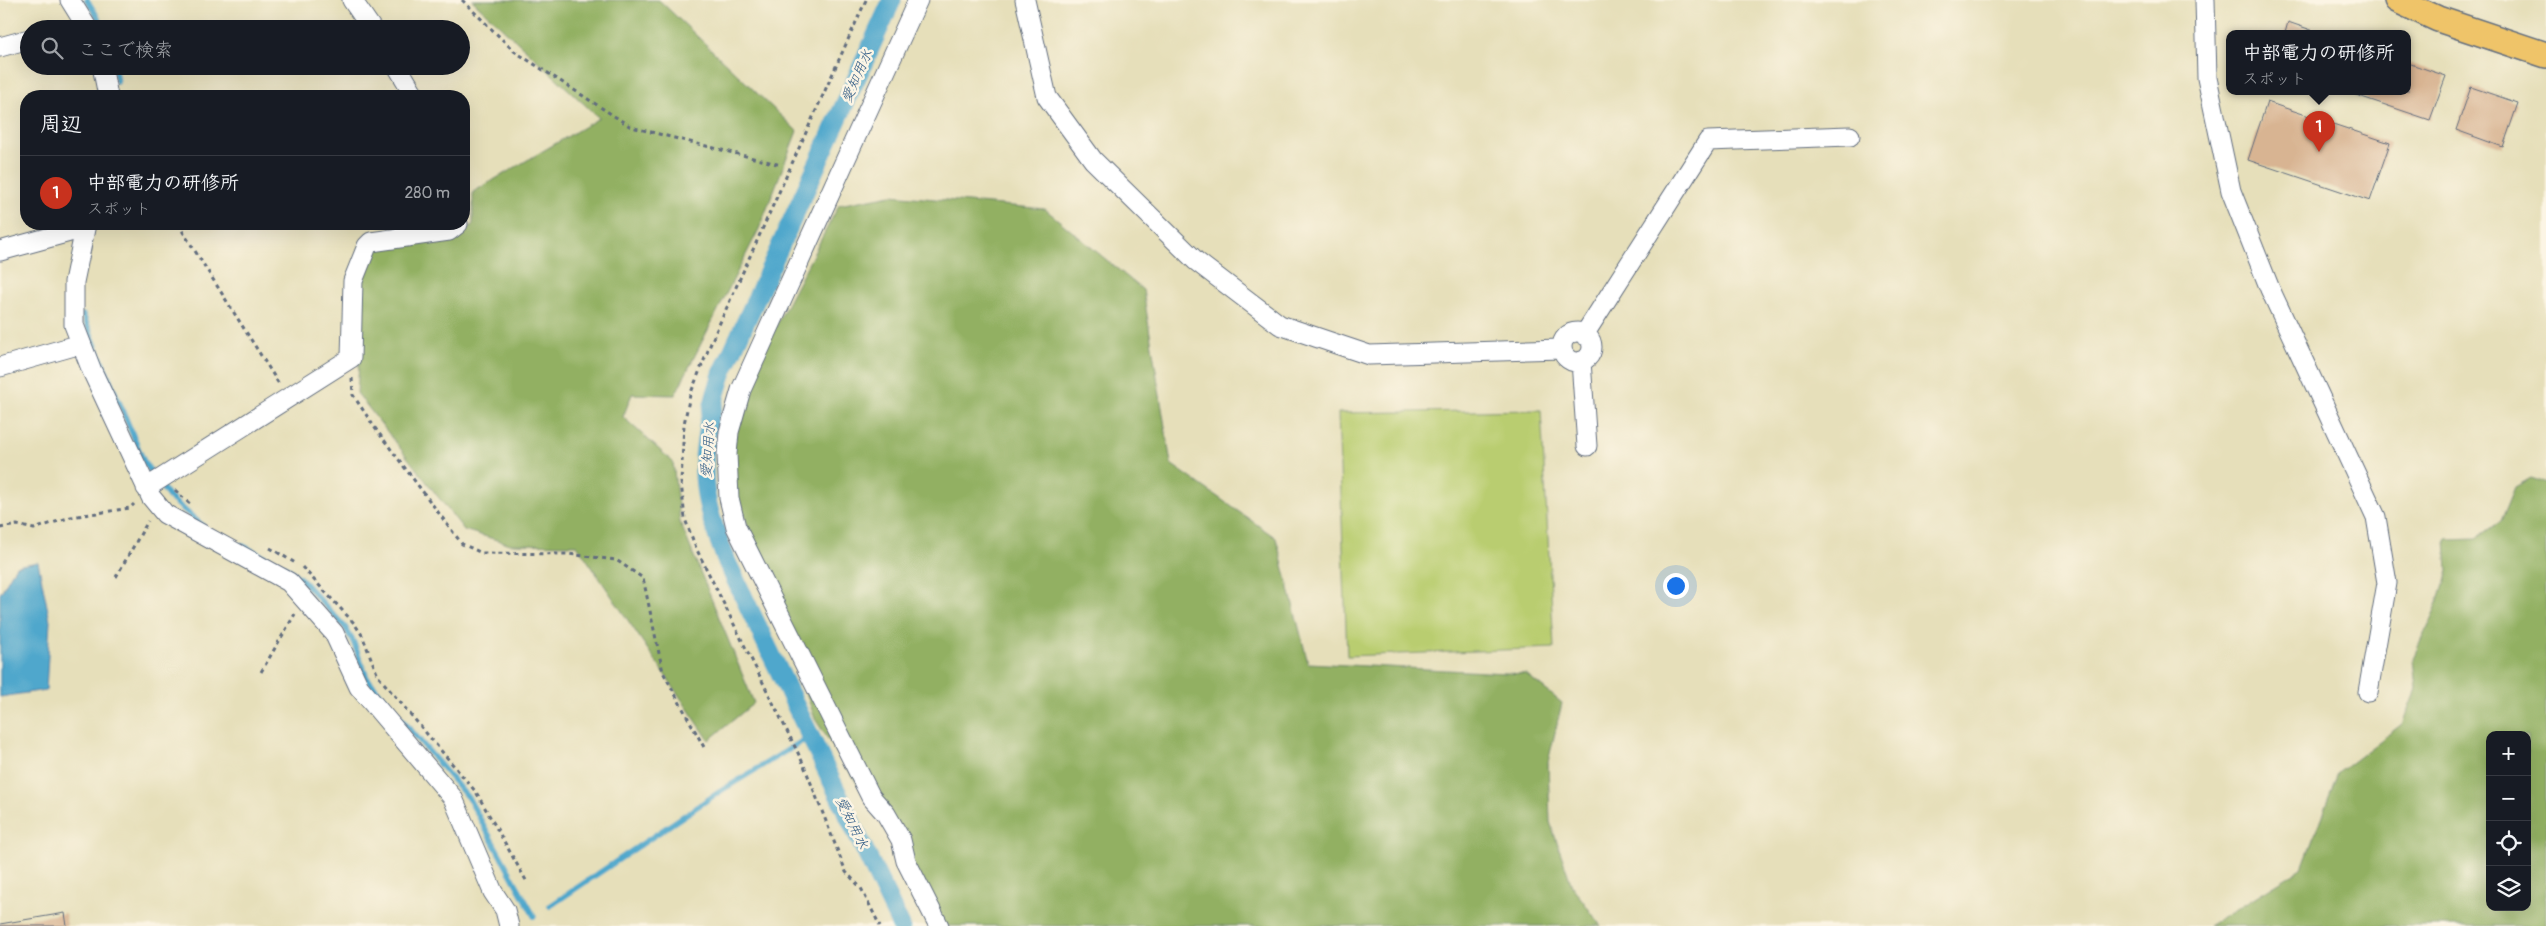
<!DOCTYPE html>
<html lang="ja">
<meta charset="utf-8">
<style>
:root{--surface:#171b24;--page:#20242c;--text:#f1f3f6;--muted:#9ea1a6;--line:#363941;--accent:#c8321e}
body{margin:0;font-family:Pangolin,"Klee One",sans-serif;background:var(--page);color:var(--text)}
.controls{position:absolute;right:15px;bottom:15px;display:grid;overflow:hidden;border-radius:10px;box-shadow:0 5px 20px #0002}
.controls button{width:45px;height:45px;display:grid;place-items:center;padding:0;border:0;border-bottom:1px solid var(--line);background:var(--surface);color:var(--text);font:25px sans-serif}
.you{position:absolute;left:1675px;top:585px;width:18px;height:18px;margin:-12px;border:4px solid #fff;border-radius:50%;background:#1a73e8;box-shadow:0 0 0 8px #1a73e833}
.badge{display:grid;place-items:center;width:32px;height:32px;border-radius:50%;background:var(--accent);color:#fff;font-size:16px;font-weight:700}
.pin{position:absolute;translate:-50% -41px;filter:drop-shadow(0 1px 2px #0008)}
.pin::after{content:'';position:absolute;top:26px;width:18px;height:15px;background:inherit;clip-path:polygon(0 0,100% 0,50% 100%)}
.popup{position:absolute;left:2226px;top:30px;width:185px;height:65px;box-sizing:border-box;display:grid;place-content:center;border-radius:10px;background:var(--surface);filter:drop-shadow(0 1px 4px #0005);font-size:16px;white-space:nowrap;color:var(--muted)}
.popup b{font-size:19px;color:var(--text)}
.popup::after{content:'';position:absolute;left:50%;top:100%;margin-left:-10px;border:10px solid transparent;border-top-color:var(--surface)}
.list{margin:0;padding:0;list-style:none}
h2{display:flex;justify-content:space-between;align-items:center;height:65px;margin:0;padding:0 20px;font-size:21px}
h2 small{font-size:16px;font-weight:400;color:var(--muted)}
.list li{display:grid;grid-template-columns:32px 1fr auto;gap:15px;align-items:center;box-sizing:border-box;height:75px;padding:0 20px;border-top:1px solid var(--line)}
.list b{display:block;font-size:19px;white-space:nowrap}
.list p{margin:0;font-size:16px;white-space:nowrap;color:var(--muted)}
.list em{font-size:16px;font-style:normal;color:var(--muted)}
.icon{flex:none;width:28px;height:28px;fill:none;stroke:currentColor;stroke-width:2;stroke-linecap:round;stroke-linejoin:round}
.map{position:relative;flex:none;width:2546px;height:926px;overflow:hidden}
.search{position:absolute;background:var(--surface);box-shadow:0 5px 20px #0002;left:20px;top:20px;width:450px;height:55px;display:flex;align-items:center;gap:12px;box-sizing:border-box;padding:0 18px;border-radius:28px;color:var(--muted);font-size:19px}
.panel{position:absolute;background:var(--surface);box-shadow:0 5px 20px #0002;left:20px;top:90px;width:450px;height:140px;border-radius:20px}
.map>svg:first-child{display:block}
.green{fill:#b9cd70;stroke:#6a7e67}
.forest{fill:#92b062;stroke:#567060;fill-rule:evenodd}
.water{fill:#4fa7cc;stroke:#356b95}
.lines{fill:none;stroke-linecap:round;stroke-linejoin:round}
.stream{stroke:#4fa7cc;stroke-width:5.5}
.canal{stroke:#4fa7cc;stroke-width:19}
.building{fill:#d8b492}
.minor-casing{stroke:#626d7e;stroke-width:21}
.major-casing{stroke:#626d7e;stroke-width:28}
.path{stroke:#626d7e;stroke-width:3;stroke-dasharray:4 4;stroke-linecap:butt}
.minor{stroke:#fff;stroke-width:19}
.major{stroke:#efc469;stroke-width:25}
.labels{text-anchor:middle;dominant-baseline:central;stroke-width:5;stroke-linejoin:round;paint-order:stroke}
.water-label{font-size:14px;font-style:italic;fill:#2d5984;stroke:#fcf5e5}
</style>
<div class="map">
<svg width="2546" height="926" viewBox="0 0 2546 926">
<rect width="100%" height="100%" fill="#fcf5e5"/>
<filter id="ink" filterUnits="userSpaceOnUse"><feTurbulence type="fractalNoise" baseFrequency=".02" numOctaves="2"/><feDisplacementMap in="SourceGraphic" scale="10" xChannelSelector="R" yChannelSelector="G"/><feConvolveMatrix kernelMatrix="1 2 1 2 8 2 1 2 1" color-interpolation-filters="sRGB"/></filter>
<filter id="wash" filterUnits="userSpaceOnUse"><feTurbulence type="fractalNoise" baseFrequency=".0096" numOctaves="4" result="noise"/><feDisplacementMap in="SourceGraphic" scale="20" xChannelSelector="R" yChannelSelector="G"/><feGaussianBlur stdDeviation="1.12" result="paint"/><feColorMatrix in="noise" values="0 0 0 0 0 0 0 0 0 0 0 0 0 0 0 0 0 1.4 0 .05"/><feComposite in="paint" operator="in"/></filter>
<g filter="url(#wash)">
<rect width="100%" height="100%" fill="#e6dfba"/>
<!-- green -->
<path class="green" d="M 1541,410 L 1554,648 L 1347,656 L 1338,413 Z"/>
<!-- forest -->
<path class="forest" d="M 472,0 L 659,0 L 797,131 L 759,229 L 675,395 L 632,394 L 623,417 L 673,462 L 680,522 L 754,703 L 709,740 L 577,545 L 510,544 L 464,530 L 357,393 L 360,350 L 359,283 L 369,247 L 465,232 L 473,224 L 473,192 L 599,118 Z
M 891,195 L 1045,209 L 1143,290 L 1171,464 L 1276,538 L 1308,663 L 1526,674 L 1562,703 L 1548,762 L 1550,822 L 1572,886 L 1601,926 L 943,926 L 872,806 L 815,719 L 729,472 L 745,385 L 839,205 Z
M 2531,478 L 2546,483 L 2546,926 L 2208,926 L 2302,868 L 2338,773 L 2402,724 L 2416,689 L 2413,658 L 2438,603 L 2448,571 L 2446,540 L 2476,539 L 2501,521 L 2515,487 ZM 2490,735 L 2527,735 L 2527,907 L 2490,907 Z"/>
<!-- water -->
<path class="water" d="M 38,562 L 50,621 L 46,690 L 0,697 L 0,594 L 16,566 Z"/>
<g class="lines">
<!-- stream -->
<path class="stream" d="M 87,0 L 105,29
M 114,66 L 117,81
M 83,315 L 144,462 L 169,497 L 202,525
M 241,545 L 285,567 L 301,579 L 345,627 L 353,641 L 367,678 L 469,799 L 534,916
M 550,906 L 719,792 L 809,737"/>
<!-- canal -->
<path class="canal" d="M 892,0 L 722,374 C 708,417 697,463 709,509 C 713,526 720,543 726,560 L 901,926"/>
</g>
<g id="blocks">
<!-- building -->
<path class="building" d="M 2288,22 L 2320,33 L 2285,33 Z
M 2408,63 L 2446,76 L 2430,120 L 2344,91 L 2408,91 Z
M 2471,87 L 2518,103 L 2503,147 L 2456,130 Z
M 2267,102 L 2390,143 L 2370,201 L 2248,160 Z
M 65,913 L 67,926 L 0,926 L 0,924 Z"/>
</g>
</g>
<g filter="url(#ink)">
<use href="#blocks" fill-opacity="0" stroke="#626d7e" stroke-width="1"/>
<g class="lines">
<!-- minor casing -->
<g class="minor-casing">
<path id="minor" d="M 70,0 L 88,29
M 352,0 L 372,29
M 918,0 L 741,390 L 729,432 L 727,454 L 729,498 L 736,527 L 871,797 L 886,814 L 901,840 L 906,861 L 939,926
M 1025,0 L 1047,97 L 1093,160 L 1196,261 L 1280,325 L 1369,355 L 1562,349
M 2205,0 L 2207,78 L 2231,191 L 2270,289 L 2376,517 L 2387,583 L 2368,692
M 0,47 L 29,39
M 102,66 L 108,96
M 397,66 L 415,96
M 86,224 L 74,282 L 74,325 L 92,371 L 151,497 L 165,514 L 289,582 L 334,633 L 359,687 L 453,798 L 493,892 L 505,910 L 509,926
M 0,251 L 84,228
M1562 347a15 15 0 1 1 30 0a15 15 0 1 1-30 0Z
M 1584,335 L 1708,141 L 1850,136
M 1581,361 L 1587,446
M 0,367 L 81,344
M 146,488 L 351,358 L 353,281 L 367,246 L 371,242 L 449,231 L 458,224"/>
</g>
<!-- major casing -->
<g class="major-casing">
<path id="major" d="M 2397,0 L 2438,19 L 2546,55"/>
</g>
<!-- path -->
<path class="path" d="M 462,0 L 514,51 L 631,127 L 781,165
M 866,0 L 713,338 L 690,395 L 684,424 L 681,482 L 685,519 L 696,548 L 803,763 L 846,872 L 861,888 L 880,926
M 178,224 L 279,384
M 352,378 L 353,395 L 375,428 L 462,544 L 482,553 L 568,554 L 616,560 L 643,578 L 663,672 L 705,749
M 175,490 L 192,506
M 0,528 L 17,525 L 34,529 L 71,517 L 130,508 L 134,504
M 270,548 L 297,564
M 302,567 L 354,623 L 362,635 L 378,676 L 476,792 L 527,882
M 116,577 L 148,521
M 261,672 L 295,614"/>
<!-- minor -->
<use href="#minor" class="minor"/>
<!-- major -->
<use href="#major" class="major"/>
</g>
</g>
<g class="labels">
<!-- water labels -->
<g class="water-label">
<text transform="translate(857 76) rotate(-66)">愛知用水</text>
<text transform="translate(708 450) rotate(-86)">愛知用水</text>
<text transform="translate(852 823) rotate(64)">愛知用水</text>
</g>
</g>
</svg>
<div class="controls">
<button>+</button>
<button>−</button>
<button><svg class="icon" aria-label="locate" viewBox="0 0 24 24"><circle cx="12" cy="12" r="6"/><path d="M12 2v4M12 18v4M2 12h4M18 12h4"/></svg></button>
<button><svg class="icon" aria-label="layers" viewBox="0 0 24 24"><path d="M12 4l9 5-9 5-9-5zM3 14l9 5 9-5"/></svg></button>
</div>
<div class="you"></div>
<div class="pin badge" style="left:2319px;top:152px">1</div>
<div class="popup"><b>中部電力の研修所</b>スポット</div>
<div class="search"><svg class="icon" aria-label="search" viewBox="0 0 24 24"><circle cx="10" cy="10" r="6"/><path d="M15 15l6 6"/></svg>ここで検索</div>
<section class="panel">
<h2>周辺<small></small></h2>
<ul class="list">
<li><span class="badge">1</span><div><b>中部電力の研修所</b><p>スポット</p></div><em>280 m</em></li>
</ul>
</section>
</div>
